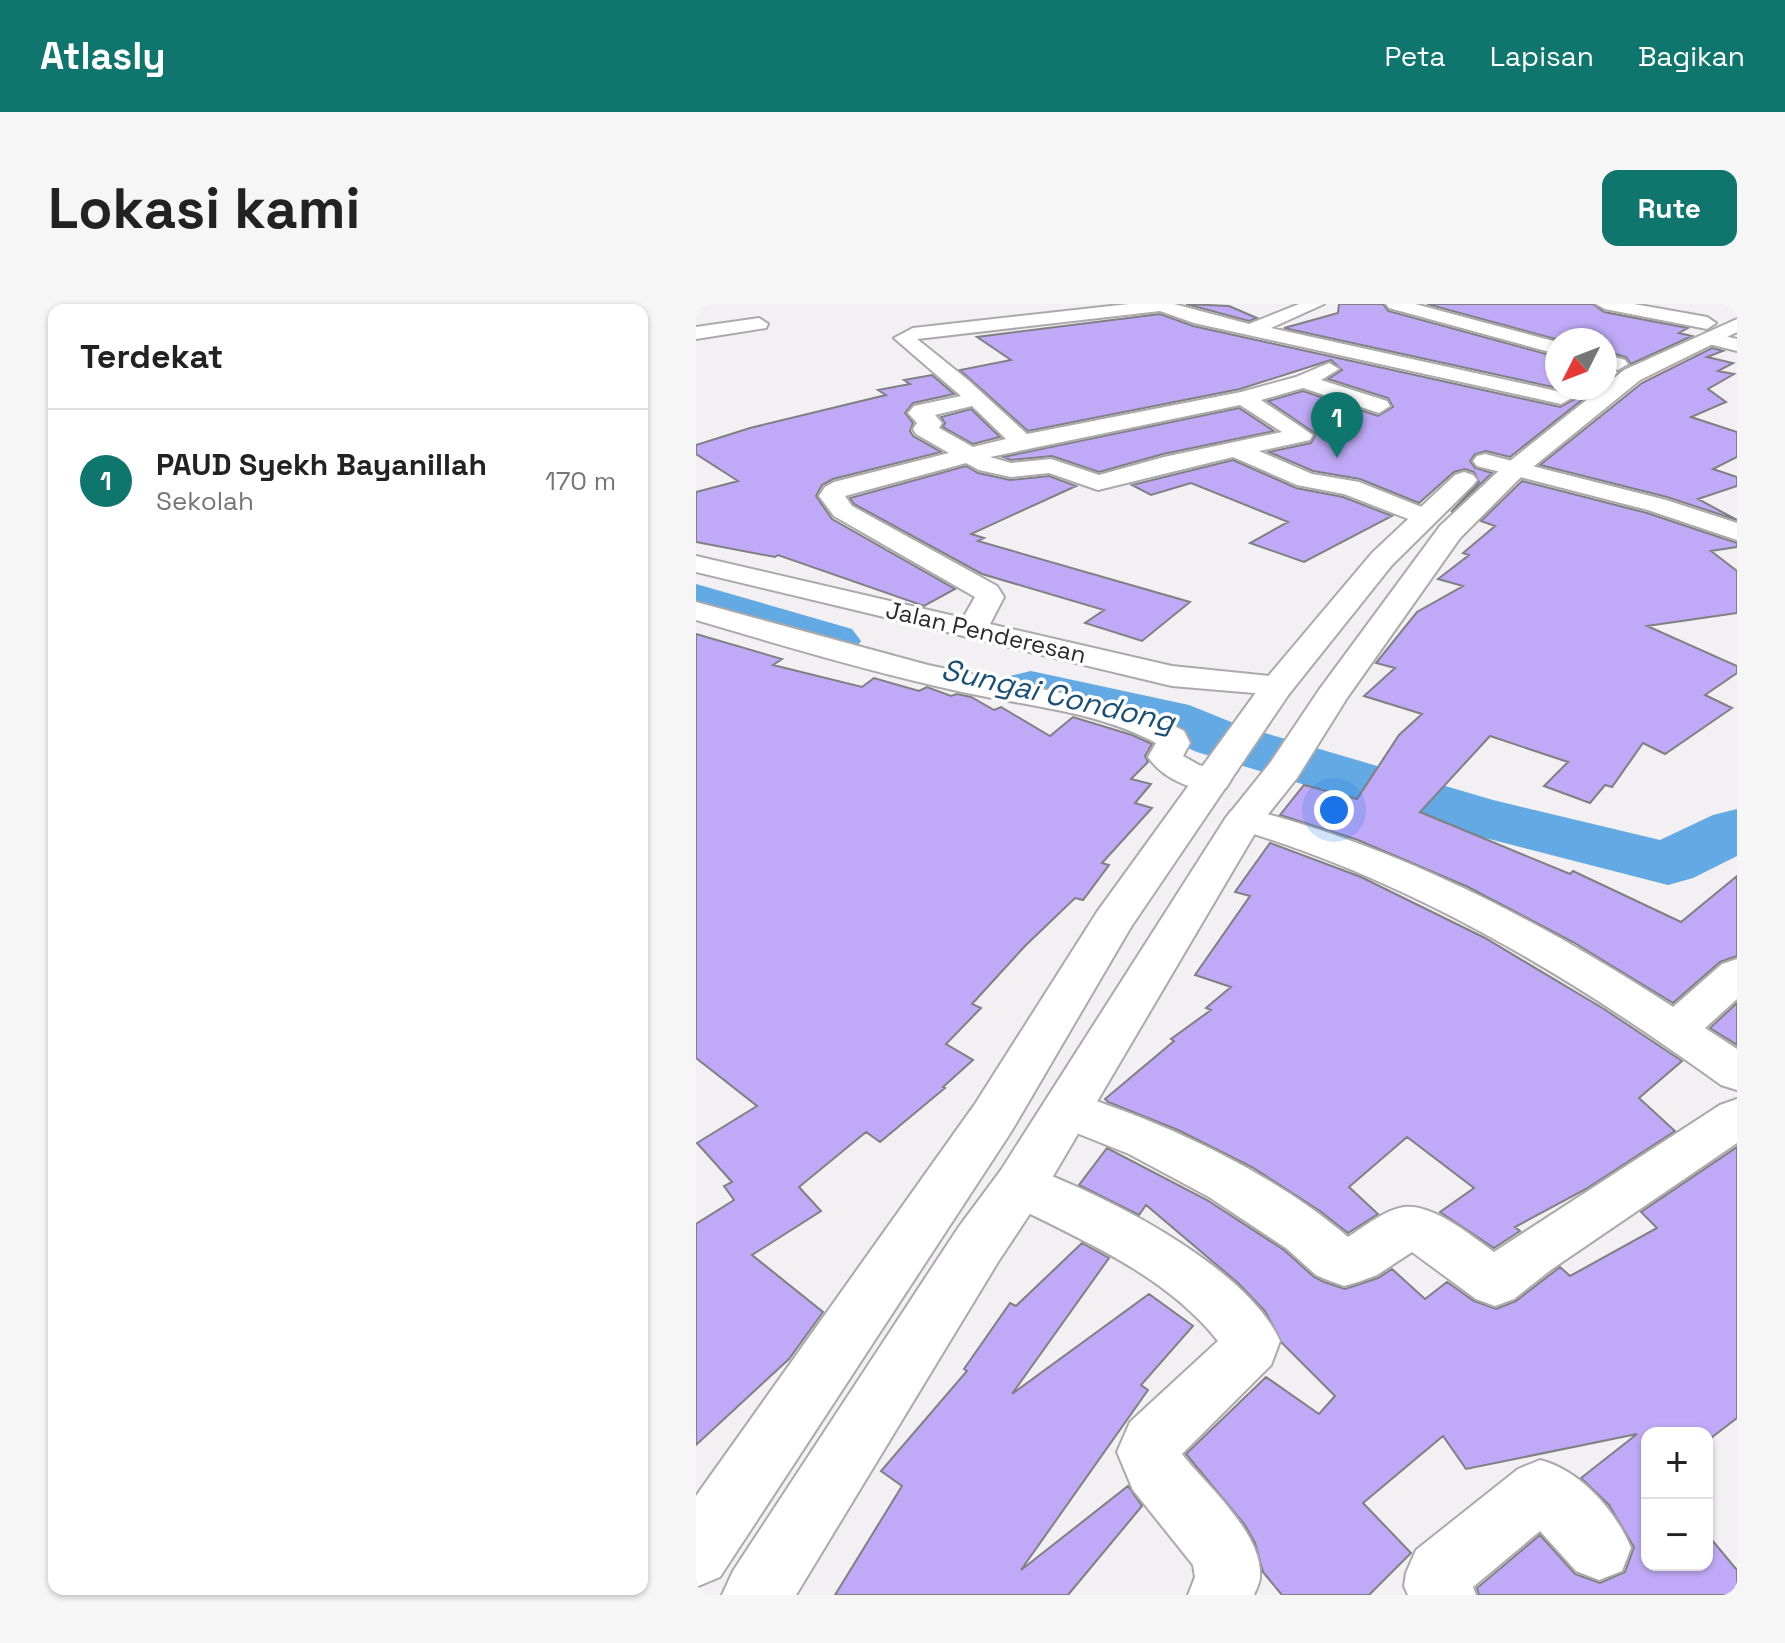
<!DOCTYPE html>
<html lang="id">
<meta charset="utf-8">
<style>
:root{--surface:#fff;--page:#f6f6f6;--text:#222;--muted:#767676;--line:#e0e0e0;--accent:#0f766e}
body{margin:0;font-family:"Space Grotesk",sans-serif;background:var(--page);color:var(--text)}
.controls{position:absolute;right:24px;bottom:24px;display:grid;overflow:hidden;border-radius:16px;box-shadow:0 2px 6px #0004}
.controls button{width:72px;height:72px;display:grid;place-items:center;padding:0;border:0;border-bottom:2px solid var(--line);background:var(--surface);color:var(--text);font:40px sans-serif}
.compass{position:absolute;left:849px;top:24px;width:72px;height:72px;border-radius:50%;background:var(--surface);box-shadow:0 2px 6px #0004;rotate:228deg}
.you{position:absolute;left:638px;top:506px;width:28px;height:28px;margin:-20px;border:6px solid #fff;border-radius:50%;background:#1a73e8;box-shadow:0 0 0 12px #1a73e833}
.badge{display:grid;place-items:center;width:52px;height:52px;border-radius:50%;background:var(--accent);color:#fff;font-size:26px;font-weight:700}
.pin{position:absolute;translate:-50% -66px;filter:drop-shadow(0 2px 4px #0008)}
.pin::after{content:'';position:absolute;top:42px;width:28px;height:24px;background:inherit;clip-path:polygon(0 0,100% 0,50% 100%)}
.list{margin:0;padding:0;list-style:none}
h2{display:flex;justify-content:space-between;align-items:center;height:104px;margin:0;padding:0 32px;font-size:34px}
h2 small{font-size:26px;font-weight:400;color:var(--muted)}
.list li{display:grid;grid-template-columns:52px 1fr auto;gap:24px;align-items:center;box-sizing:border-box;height:144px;padding:0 32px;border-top:2px solid var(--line)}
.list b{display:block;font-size:30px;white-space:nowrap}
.list p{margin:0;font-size:26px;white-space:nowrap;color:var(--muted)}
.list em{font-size:26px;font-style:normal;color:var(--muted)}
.map{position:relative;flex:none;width:1041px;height:1291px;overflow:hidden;border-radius:16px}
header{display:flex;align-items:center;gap:48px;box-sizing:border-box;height:112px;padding:0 40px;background:var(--accent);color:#fff}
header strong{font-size:38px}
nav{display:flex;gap:44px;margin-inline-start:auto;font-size:28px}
.intro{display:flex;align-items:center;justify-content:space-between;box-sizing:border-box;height:192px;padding:0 48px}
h1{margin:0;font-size:56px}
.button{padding:20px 36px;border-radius:16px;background:var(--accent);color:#fff;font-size:28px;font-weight:700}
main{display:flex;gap:48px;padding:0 48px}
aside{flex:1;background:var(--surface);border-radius:16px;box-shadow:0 2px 6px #0004}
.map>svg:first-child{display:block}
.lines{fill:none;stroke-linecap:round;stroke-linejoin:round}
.river{fill:#63a9e3;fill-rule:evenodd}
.building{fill:#c0aaf7;stroke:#807f82;stroke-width:2}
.minor-casing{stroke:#aba9ab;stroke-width:4}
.highway-casing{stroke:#aba9ab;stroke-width:4}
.minor{fill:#fff;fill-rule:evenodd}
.highway{fill:#fff;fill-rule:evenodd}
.labels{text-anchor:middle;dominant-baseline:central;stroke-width:7;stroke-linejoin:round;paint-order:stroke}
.far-street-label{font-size:24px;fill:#2c2b2c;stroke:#fff}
.water-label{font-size:30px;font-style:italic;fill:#1b4e75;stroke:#fff}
</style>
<header>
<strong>Atlasly</strong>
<nav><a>Peta</a><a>Lapisan</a><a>Bagikan</a></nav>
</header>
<div class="intro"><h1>Lokasi kami</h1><a class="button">Rute</a></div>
<main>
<aside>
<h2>Terdekat<small></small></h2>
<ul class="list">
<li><span class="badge">1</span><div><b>PAUD Syekh Bayanillah</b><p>Sekolah</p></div><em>170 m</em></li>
</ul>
</aside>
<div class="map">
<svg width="1041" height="1291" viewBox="0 0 1041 1291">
<rect width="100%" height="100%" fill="#f2f0f2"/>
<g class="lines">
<!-- river -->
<path class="river" d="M 0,280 L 156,325 L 165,337 L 156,349 L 137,354 L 0,313 Z
M 335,367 L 493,401 L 545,422 L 797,496 L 964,536 L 1017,511 L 1041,505 L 1041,552 L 997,574 L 972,581 L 754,525 L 501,448 L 453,428 L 314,396 L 306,384 L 314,372 Z"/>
</g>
<!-- building -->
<path class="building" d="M 490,0 L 533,2 L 561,14 L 553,17 Z
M 643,0 L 687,0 L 692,7 L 861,53 L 861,84 L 901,84 L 814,153 L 790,147 L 779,150 L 774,157 L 779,164 L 796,169 L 755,208 L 783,178 L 778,168 L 769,165 L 758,168 L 723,199 L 664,175 L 617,167 L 573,148 L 615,139 L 620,130 L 572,97 L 607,87 L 682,112 L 697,103 L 692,94 L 632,75 L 646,66 L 635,56 L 544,85 L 332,127 L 264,66 L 315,56 L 281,33 L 464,10 L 497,22 L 864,103 L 879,95 L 866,85 L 588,24 L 642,9 Z
M 731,0 L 897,0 L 908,8 L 992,24 L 983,29 L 996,32 L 935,60 L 930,53 L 909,47 L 909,36 L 863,36 Z
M 1016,44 L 1027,47 L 1011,53 L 1037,59 L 1022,67 L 1038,70 L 1012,85 L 1030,98 L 995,113 L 1041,128 L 1041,153 L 1017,165 L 1041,173 L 1041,182 L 1002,195 L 1041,216 L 971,193 L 844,161 L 946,79 Z
M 236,71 L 258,90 L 217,99 L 209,109 L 217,119 L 214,127 L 217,132 L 245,148 L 137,175 L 126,181 L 120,192 L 136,215 L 259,285 L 228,302 L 82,251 L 79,253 L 0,238 L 0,188 L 42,177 L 0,150 L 0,141 L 54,124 L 190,91 L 182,86 L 214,80 L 208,76 Z
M 543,104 L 578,127 L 467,150 L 403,168 L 356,152 L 315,156 L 307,153 Z
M 275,105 L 304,133 L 277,140 L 247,123 L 249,119 L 245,113 Z
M 537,156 L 600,184 L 647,193 L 696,212 L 608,258 L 554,239 L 592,218 L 495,179 L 455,191 L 436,181 Z
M 270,162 L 282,169 L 314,176 L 353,172 L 380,182 L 275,230 L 288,234 L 282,237 L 494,298 L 446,337 L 389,319 L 408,306 L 286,270 L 158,200 L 154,194 Z
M 826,177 L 951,209 L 1041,239 L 1041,243 L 1015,247 L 1041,267 L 1041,309 L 951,322 L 1041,362 L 1041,369 L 1009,391 L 1036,404 L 969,450 L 947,439 L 916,483 L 909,481 L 894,499 L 848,482 L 872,458 L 794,432 L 724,508 L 874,570 L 877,567 L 985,618 L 1041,572 L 1041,652 L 1024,658 L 977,699 L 877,638 L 772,583 L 662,536 L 584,511 L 608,481 L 661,495 L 703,431 L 726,410 L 668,392 L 699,364 L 680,359 L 721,308 L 767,282 L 742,275 L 773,251 L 767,249 L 799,222 L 785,217 Z
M 0,330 L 86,355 L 77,361 L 166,383 L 178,374 L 223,387 L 231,383 L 255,392 L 261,390 L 275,393 L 298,406 L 305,403 L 354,432 L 377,413 L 436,431 L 456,440 L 449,452 L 452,458 L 435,475 L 455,480 L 439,499 L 456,504 L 406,559 L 413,561 L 387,596 L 379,594 L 329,642 L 276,700 L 285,704 L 250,740 L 277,756 L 247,783 L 249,784 L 184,838 L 170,828 L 103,883 L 125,907 L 56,951 L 127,1008 L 93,1055 L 0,1141 L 0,920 L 38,896 L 28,882 L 36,878 L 1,839 L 61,802 L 0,754 Z
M 574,539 L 665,573 L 789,634 L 908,705 L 986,757 L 943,794 L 979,827 L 890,885 L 819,923 L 824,927 L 798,944 L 744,908 L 778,884 L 711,833 L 653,883 L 682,910 L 652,929 L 624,907 L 556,863 L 482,826 L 412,798 L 409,795 L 478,737 L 475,735 L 515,706 L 510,704 L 535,683 L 499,671 L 554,592 L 539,588 Z
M 1041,699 L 1041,741 L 1014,724 Z
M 1041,843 L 1041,1114 L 1011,1137 L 1011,1129 L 951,1129 L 951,1261 L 1011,1261 L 1011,1230 L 1041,1266 L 1041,1291 L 783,1291 L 781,1284 L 844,1231 L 879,1270 L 904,1279 L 929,1268 L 938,1243 L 913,1201 L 885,1174 L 941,1130 L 770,1165 L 747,1132 L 667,1199 L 715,1249 L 673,1291 L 586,1291 L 567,1268 L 559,1239 L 549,1221 L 490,1150 L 570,1073 L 623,1110 L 639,1092 L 586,1039 L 569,1007 L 542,979 L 450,901 L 443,911 L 383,881 L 411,844 L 511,896 L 588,946 L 618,973 L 628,978 L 649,985 L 682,974 L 696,965 L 729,995 L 751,978 L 778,997 L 800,1005 L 820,997 L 864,963 L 874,972 L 961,924 L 945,908 Z
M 386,939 L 413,954 L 316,1090 L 453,990 L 497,1022 L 445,1081 L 452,1086 L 325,1266 L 432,1182 L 446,1202 L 372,1291 L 139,1291 L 206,1182 L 185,1167 L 271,1067 L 268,1065 L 314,999 L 320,1002 Z"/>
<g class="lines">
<!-- minor casing -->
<g class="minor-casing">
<path id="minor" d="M 433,0 L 478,0 L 553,20 L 603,0 L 628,0 L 575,24 L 865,88 L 876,94 L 865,100 L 498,19 L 464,7 L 221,35 L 272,76 L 331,130 L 545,88 L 600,73 L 633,59 L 643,65 L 625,76 L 691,97 L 694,102 L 683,109 L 607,84 L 565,96 L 617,131 L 614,136 L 563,147 L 616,170 L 663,178 L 738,208 L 742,213 L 738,218 L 720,218 L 648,190 L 601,181 L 537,153 L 402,186 L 353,169 L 315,173 L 283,166 L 270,159 L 149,192 L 156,202 L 301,282 L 308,293 L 294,320 L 476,362 L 594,374 L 599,381 L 594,388 L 583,391 L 476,382 L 0,268 L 0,252 L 267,314 L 279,293 L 138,212 L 123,192 L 129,183 L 138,178 L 253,149 L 220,130 L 217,125 L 221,119 L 212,109 L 218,102 L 265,92 L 198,34 L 217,24 ZM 544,101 L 586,128 L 468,153 L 403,171 L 355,155 L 315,159 L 294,153 ZM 276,102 L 310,135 L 277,143 L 243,124 L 246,119 L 239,111 Z
M 690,0 L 719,0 L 861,38 L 861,50 L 693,4 Z
M 900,0 L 938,0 L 1011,13 L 1020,19 L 1011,25 L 909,5 Z
M 63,14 L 72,20 L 70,24 L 0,35 L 0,23 Z
M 1012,28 L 1041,35 L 1041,47 L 1005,38 L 1002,34 Z
M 909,50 L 929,56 L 932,60 L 922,66 L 909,62 Z
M 789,150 L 970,196 L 1041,219 L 1041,236 L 952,206 L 781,162 L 777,157 L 781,152 Z
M 0,298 L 232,361 L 417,400 L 469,417 L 488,427 L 494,439 L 487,452 L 503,461 L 530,468 L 535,476 L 530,484 C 502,491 468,476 452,453 L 460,439 C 401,407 330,402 266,388 C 176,368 88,342 0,316 Z
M 548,504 C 701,542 845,617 977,703 L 1026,660 L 1041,655 L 1041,695 L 1009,724 L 1041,745 L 1041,786 L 1025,781 C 874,672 715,576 535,523 L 529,515 L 535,507 Z
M 370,787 C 466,817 575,867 652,933 C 668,923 688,906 708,903 C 736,899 776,932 798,948 L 1024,801 L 1041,795 L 1041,839 L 856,965 L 818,995 L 799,1002 L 780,995 L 716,948 L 681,971 L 662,978 L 648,982 L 629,975 L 620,971 L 590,944 L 513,893 L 433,850 L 353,818 L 346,805 L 353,792 Z
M 324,860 C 402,887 549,960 584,1037 L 575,1061 L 486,1150 C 510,1181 567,1229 564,1273 C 564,1278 560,1286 558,1291 L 492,1291 L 499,1273 L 497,1261 L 437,1186 L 421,1148 L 434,1118 L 522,1037 C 468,969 381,934 306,896 L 299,881 L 306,866 Z
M 844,1156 C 884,1166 920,1207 935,1244 L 926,1267 L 903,1276 L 880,1267 L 844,1227 L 777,1283 L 780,1291 L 712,1291 L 708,1282 L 710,1269 L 720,1246 L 822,1165 Z"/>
</g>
<!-- highway casing -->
<g class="highway-casing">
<path id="highway" d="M 1041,15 L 1041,28 L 944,76 L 827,171 L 764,234 L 651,394 L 601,474 L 565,519 L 343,896 L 302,958 L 100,1291 L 26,1291 L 37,1267 L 262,924 L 305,866 L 529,515 L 574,459 L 623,386 L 744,222 L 809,161 L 928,66 Z
M 768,168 L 777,171 L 781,176 L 777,181 L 696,261 L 593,390 L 435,623 L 315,828 L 24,1273 L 0,1283 L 0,1192 L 279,800 L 401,608 L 569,376 L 676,249 L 759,171 Z"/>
</g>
<!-- minor -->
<use href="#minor" class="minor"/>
<!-- highway -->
<use href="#highway" class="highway"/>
</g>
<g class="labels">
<!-- far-street labels -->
<g class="far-street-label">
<text transform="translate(290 328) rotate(13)">Jalan Penderesan</text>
</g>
<!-- water labels -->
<g class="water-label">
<text transform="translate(362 391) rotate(13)">Sungai Condong</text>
</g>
</g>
</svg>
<div class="controls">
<button>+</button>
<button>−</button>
</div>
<svg class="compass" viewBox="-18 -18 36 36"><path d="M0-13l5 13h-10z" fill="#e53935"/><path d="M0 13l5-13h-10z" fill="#767676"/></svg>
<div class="you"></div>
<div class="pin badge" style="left:641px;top:154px">1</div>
</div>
</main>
